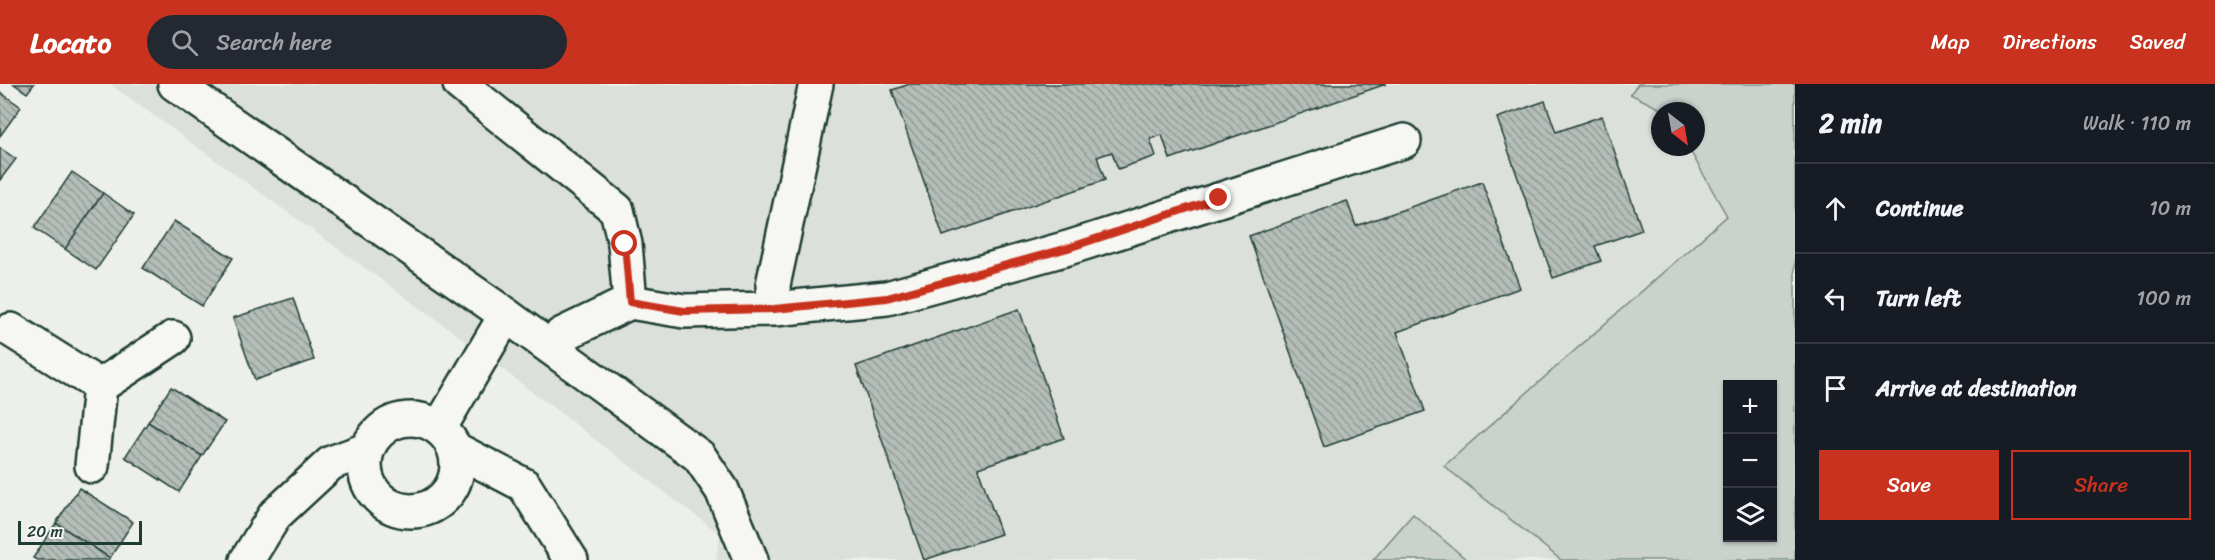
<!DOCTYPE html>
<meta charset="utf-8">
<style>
:root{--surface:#171b24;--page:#242831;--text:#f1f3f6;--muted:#9ea1a6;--line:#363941;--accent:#c8321e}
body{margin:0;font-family:Sriracha,sans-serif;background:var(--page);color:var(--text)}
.controls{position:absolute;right:18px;bottom:18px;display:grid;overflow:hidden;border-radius:0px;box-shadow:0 2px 4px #0004}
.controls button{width:54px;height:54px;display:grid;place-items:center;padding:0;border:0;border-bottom:2px solid var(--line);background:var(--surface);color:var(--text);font:30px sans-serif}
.compass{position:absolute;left:1651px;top:18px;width:54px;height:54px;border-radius:50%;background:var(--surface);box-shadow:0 2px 4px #0004;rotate:149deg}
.scale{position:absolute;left:18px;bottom:15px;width:124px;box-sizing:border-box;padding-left:6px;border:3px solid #1f3d34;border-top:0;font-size:16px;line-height:21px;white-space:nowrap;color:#1f3d34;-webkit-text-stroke:4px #f6f6f2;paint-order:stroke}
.stop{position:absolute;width:18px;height:18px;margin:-14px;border:4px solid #c8321e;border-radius:50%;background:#fff}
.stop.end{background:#c8321e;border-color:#fff;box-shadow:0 2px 6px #0008}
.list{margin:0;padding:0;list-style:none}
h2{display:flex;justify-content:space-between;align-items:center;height:78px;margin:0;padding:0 24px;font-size:26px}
h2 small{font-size:20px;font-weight:400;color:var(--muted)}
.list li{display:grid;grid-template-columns:39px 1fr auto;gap:18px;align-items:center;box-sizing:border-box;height:90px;padding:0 24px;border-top:2px solid var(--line)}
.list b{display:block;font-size:22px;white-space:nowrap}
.list em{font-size:20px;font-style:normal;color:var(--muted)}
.actions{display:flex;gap:12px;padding:18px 24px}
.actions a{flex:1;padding:14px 0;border:2px solid var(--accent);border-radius:0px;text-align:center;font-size:21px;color:var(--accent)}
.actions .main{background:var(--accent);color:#fff}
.icon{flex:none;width:33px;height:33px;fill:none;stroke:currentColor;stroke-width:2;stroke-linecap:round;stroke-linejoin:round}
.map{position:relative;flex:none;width:1795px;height:476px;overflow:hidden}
header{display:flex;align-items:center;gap:36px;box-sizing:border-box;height:84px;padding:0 30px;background:var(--accent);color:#fff}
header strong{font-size:28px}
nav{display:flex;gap:33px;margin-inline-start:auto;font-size:21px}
.search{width:420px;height:54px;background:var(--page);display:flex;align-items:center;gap:15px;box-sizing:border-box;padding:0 21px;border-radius:33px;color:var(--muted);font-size:22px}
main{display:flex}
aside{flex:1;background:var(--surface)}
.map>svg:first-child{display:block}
.built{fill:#dce0db;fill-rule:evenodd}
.pitch{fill:#cbd2cc;stroke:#758880;stroke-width:1.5;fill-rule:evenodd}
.building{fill:url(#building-back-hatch);stroke:#1f3d34;stroke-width:1.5}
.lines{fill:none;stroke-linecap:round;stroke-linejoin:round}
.minor-casing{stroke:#1f3d34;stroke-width:38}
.minor{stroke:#f6f6f2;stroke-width:33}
.route{stroke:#c8321e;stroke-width:8}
</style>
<header>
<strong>Locato</strong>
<div class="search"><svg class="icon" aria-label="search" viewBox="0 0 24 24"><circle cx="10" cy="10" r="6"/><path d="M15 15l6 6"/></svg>Search here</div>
<nav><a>Map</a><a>Directions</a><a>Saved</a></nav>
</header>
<main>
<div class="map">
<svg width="1795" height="476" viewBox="0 0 1795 476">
<defs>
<pattern id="building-back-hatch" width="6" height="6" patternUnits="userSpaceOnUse" patternTransform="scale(1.5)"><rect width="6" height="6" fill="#b4bdb8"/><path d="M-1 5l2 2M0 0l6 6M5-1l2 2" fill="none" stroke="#929b96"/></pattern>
</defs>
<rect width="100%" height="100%" fill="#edefea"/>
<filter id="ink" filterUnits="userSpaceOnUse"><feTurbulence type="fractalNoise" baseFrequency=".0167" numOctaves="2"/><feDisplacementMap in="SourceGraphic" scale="12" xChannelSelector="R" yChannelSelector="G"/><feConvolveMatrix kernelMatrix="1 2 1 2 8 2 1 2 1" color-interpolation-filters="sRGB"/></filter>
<g filter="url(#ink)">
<!-- built -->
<path class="built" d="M 110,0 L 1795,0 L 1795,476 L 716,476 L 720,450 L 448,244 ZM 1660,27 L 1696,27 L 1696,63 L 1660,63 ZM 1728,300 L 1772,300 L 1772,454 L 1728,454 Z"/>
<!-- pitch -->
<path class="pitch" d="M 1638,0 L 1795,0 L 1795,476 L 1561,476 L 1444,382 L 1727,132 L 1688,63 L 1696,63 L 1696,27 L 1665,27 L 1630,10 ZM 1772,300 L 1772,454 L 1728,454 L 1728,300 Z
M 1413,430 L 1467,476 L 1373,476 Z"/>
<!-- building -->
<path class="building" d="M 14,0 L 34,0 L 27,9 Z
M 910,0 L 1386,0 L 1170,75 L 1162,51 L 1150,55 L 1156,72 L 1118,85 L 1112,68 L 1097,73 L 1105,96 L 943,152 L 892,6 Z
M 0,8 L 21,23 L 0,52 Z
M 1545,17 L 1556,48 L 1602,32 L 1642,146 L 1595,162 L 1601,177 L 1553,194 L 1497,34 Z
M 0,64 L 16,75 L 0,96 Z
M 72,88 L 103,109 L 65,165 L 34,144 Z
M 1482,98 L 1520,204 L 1397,248 L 1425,327 L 1324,363 L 1249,152 L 1347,117 L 1356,142 Z
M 103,109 L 134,131 L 96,186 L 65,165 Z
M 174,137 L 233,174 L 202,222 L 143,184 Z
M 293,214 L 314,276 L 255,296 L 233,234 Z
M 1019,225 L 1064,354 L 978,384 L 1001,450 L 924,476 L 856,282 Z
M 171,303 L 225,338 L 202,372 L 148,338 Z
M 148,338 L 202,372 L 179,408 L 125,373 Z
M 79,404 L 133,438 L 110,474 L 56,439 Z
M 56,439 L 110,474 L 109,476 L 37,476 L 33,474 Z"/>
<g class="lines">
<!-- minor casing -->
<g class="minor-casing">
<path id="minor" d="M 175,0 L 506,231 L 699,372 L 722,406 L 751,476
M 460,0 L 617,126 L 625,160 L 630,218
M 774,225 L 773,201 L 816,0
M 11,246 L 100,302
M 551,264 L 561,251 L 630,218 L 684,227 L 774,225 L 887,214 L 1068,164 L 1404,57
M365 381a46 46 0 1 1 92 0a46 46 0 1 1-92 0Z
M 440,343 L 506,231
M 457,366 L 524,401 L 571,476
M 92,382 L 100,302 L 173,254
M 247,476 L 275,431 L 331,379 L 366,366"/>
</g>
<!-- minor -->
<use href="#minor" class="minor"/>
</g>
</g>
<g class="lines" filter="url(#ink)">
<!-- route -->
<path class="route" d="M 625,160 L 630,218 L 684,227 L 774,225 L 887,214 L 1068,164 L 1219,114"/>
</g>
</svg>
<div class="controls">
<button>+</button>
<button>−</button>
<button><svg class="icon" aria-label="layers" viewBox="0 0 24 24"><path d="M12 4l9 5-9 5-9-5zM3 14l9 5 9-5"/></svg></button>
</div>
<svg class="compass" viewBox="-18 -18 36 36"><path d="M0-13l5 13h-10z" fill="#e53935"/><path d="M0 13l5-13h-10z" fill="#9ea1a6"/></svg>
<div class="scale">20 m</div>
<div class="stop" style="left:625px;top:160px"></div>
<div class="stop end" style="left:1219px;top:114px"></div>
</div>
<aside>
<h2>2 min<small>Walk · 110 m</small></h2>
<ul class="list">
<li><svg class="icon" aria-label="ahead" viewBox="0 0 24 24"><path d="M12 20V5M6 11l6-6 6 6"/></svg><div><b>Continue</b></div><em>10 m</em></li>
<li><svg class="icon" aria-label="left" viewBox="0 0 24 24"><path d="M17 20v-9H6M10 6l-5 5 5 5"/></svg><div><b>Turn left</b></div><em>100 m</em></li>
<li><svg class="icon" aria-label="arrive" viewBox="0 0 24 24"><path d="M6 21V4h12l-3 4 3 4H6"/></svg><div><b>Arrive at destination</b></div></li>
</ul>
<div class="actions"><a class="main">Save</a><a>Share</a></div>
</aside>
</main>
